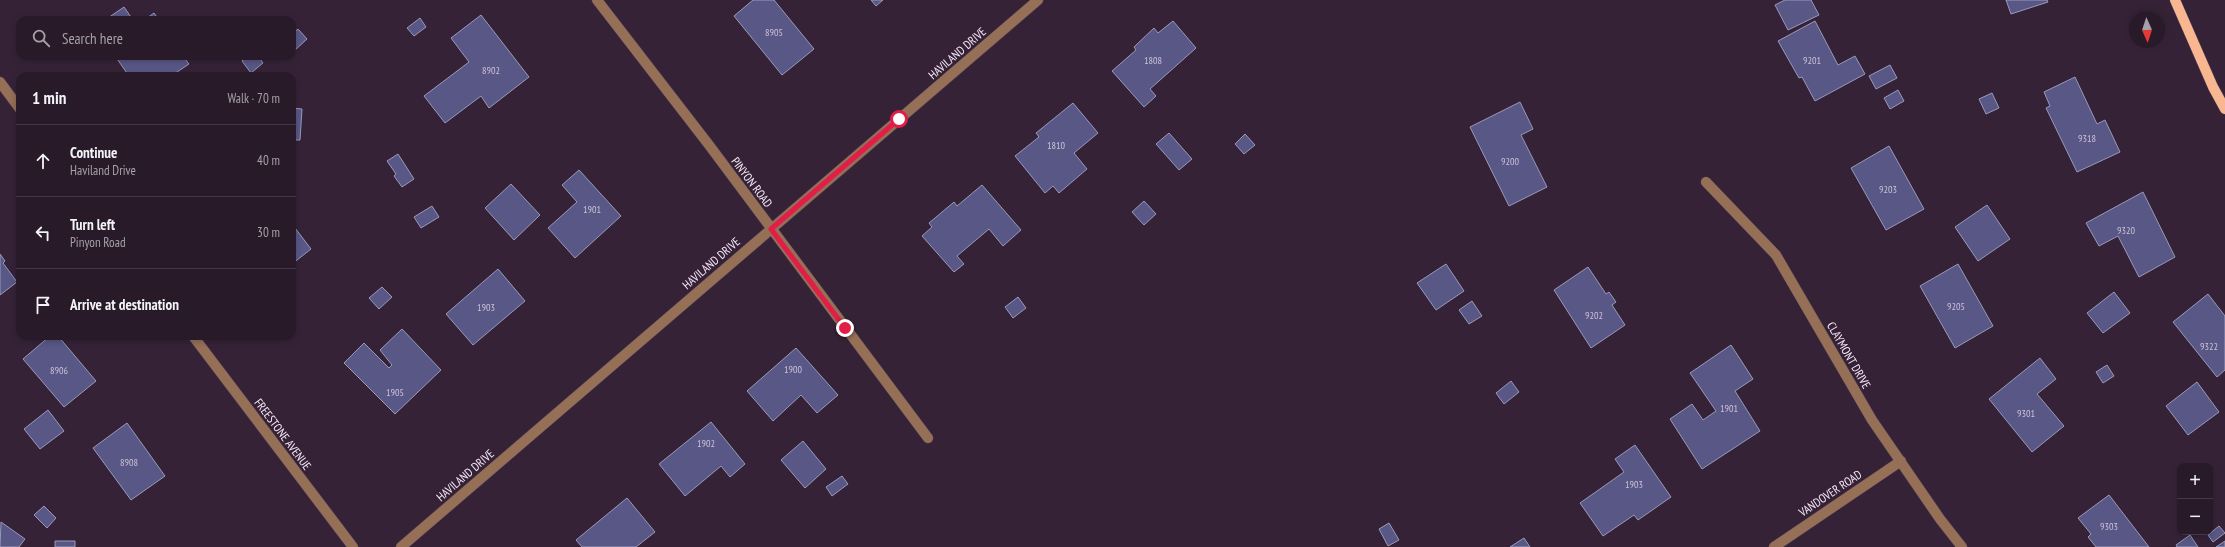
<!DOCTYPE html>
<meta charset="utf-8">
<style>
:root{--surface:#281a29;--page:#342735;--text:#f1f3f6;--muted:#a5a1a8;--line:#443846}
body{margin:0;font-family:"PT Sans Narrow",sans-serif;background:var(--page);color:var(--text)}
.controls{position:absolute;right:12px;bottom:12px;display:grid;overflow:hidden;border-radius:8px;box-shadow:0 2px 6px #0003}
.controls button{width:36px;height:36px;display:grid;place-items:center;padding:0;border:0;border-bottom:1px solid var(--line);background:var(--surface);color:var(--text);font:20px sans-serif}
.compass{position:absolute;left:2129px;top:12px;width:36px;height:36px;border-radius:50%;background:var(--surface);box-shadow:0 2px 6px #0003;rotate:177deg}
.stop{position:absolute;width:12px;height:12px;margin:-9px;border:3px solid #e11d48;border-radius:50%;background:#fff}
.stop.end{background:#e11d48;border-color:#fff;box-shadow:0 1px 4px #0008}
.list{margin:0;padding:0;list-style:none}
h2{display:flex;justify-content:space-between;align-items:center;height:52px;margin:0;padding:0 16px;font-size:17px}
h2 small{font-size:13px;font-weight:400;color:var(--muted)}
.list li{display:grid;grid-template-columns:26px 1fr auto;gap:12px;align-items:center;box-sizing:border-box;height:72px;padding:0 16px;border-top:1px solid var(--line)}
.list b{display:block;font-size:15px;white-space:nowrap}
.list p{margin:0;font-size:13px;white-space:nowrap;color:var(--muted)}
.list em{font-size:13px;font-style:normal;color:var(--muted)}
.icon{flex:none;width:22px;height:22px;fill:none;stroke:currentColor;stroke-width:2;stroke-linecap:round;stroke-linejoin:round}
.map{position:relative;flex:none;width:2225px;height:547px;overflow:hidden}
.search{position:absolute;background:var(--surface);box-shadow:0 2px 6px #0003;left:16px;top:16px;width:280px;height:44px;display:flex;align-items:center;gap:10px;box-sizing:border-box;padding:0 14px;border-radius:12px;color:var(--muted);font-size:15px}
.panel{position:absolute;background:var(--surface);box-shadow:0 2px 6px #0003;left:16px;top:72px;width:280px;height:268px;border-radius:12px}
.map>svg:first-child{display:block}
.building{fill:#595786;stroke:#999aba}
.lines{fill:none;stroke-linecap:round;stroke-linejoin:round}
.minor-casing{stroke:#503e52;stroke-width:11}
.major-casing{stroke:#503e52;stroke-width:11}
.minor{stroke:#966f57;stroke-width:10}
.major{stroke:#f8b791;stroke-width:10}
.route{stroke:#e11d48;stroke-width:5}
.labels{text-anchor:middle;dominant-baseline:central;stroke-width:4;stroke-linejoin:round;paint-order:stroke}
.number-label{font-size:10px;fill:#cdc3d9}
.street-label{font-size:12px;fill:#f4e7f5;stroke:#352237}
</style>
<div class="map">
<svg width="2225" height="547" viewBox="0 0 2225 547">
<rect width="100%" height="100%" fill="#352237"/>
<!-- building -->
<path class="building" d="M 753,0 L 774,0 L 814,49 L 782,75 L 734,16 Z
M 871,0 L 883,0 L 876,6 Z
M 1785,0 L 1811,0 L 1819,15 L 1788,30 L 1775,5 Z
M 2006,0 L 2047,0 L 2048,2 L 2011,14 Z
M 124,7 L 133,20 L 105,20 Z
M 154,13 L 159,20 L 144,20 Z
M 481,15 L 529,77 L 489,108 L 481,96 L 445,123 L 424,96 L 469,62 L 451,38 Z
M 420,18 L 426,27 L 414,36 L 407,28 Z
M 1173,21 L 1196,48 L 1150,89 L 1156,96 L 1144,107 L 1112,71 L 1136,50 L 1134,47 L 1154,28 L 1158,33 Z
M 1815,21 L 1838,65 L 1855,56 L 1865,74 L 1815,101 L 1802,77 L 1799,78 L 1778,41 Z
M 298,29 L 307,39 L 294,51 L 292,49 L 292,34 Z
M 115,56 L 183,56 L 189,64 L 171,76 L 129,76 Z
M 248,56 L 258,56 L 263,63 L 251,73 L 242,61 Z
M 1890,65 L 1897,78 L 1876,89 L 1869,76 Z
M 2075,77 L 2097,124 L 2105,120 L 2120,152 L 2077,172 L 2046,108 L 2050,106 L 2044,92 Z
M 1898,90 L 1904,101 L 1890,109 L 1884,98 Z
M 1992,93 L 1999,108 L 1986,114 L 1979,99 Z
M 1520,102 L 1533,129 L 1521,135 L 1547,187 L 1509,206 L 1470,127 Z
M 1073,103 L 1098,133 L 1074,153 L 1087,169 L 1059,193 L 1053,186 L 1045,193 L 1015,156 L 1039,137 L 1036,133 Z
M 292,108 L 302,109 L 300,140 L 292,140 Z
M 1169,133 L 1192,159 L 1179,170 L 1156,144 Z
M 1245,134 L 1255,145 L 1244,154 L 1235,144 Z
M 1889,146 L 1924,209 L 1886,230 L 1851,168 Z
M 398,154 L 414,179 L 402,187 L 394,176 L 396,174 L 387,161 Z
M 579,170 L 621,216 L 575,258 L 548,228 L 577,202 L 562,185 Z
M 511,184 L 540,215 L 514,240 L 485,208 Z
M 982,185 L 1021,230 L 1003,246 L 989,229 L 957,256 L 964,264 L 954,272 L 922,236 L 932,227 L 929,223 L 954,202 L 957,206 Z
M 2143,192 L 2175,257 L 2139,277 L 2118,236 L 2099,246 L 2086,223 Z
M 1144,201 L 1156,214 L 1144,225 L 1132,212 Z
M 1987,205 L 2010,239 L 1978,261 L 1955,227 Z
M 432,206 L 439,217 L 421,228 L 414,217 Z
M 292,224 L 311,249 L 292,264 Z
M 0,254 L 5,261 L 3,263 L 17,282 L 0,295 Z
M 1446,264 L 1464,291 L 1436,310 L 1417,283 Z
M 1958,264 L 1993,326 L 1955,348 L 1920,286 Z
M 1588,267 L 1606,294 L 1609,292 L 1616,302 L 1612,305 L 1625,325 L 1591,348 L 1554,290 Z
M 498,269 L 525,301 L 473,345 L 446,314 Z
M 382,287 L 392,297 L 379,309 L 369,298 Z
M 2114,292 L 2130,313 L 2103,333 L 2087,313 Z
M 2208,294 L 2225,316 L 2225,370 L 2217,377 L 2173,322 Z
M 1018,297 L 1026,308 L 1013,318 L 1005,307 Z
M 1472,301 L 1482,316 L 1469,324 L 1459,310 Z
M 402,329 L 441,370 L 395,414 L 344,363 L 364,343 L 389,368 L 392,365 L 380,350 Z
M 50,336 L 58,336 L 96,381 L 64,407 L 23,359 Z
M 1731,345 L 1753,379 L 1735,391 L 1760,431 L 1702,469 L 1670,419 L 1692,404 L 1703,420 L 1716,411 L 1690,373 Z
M 796,348 L 838,395 L 817,413 L 801,395 L 773,421 L 747,391 Z
M 2040,358 L 2056,379 L 2037,394 L 2064,426 L 2032,452 L 1989,399 Z
M 2107,365 L 2114,376 L 2103,383 L 2096,372 Z
M 1511,381 L 1519,392 L 1504,404 L 1496,393 Z
M 2197,382 L 2219,412 L 2188,435 L 2166,406 Z
M 48,410 L 64,431 L 40,449 L 24,429 Z
M 711,422 L 745,464 L 730,477 L 721,466 L 685,496 L 659,464 Z
M 127,423 L 165,476 L 131,500 L 93,448 Z
M 803,441 L 826,469 L 805,488 L 781,460 Z
M 1635,445 L 1671,497 L 1638,520 L 1634,515 L 1603,536 L 1580,503 L 1624,472 L 1615,459 Z
M 842,476 L 848,484 L 832,496 L 826,487 Z
M 2109,495 L 2149,547 L 2096,547 L 2088,537 L 2091,534 L 2078,518 Z
M 627,498 L 655,532 L 636,547 L 582,547 L 576,540 Z
M 44,506 L 56,518 L 47,528 L 34,515 Z
M 1,522 L 25,539 L 19,547 L 0,547 Z
M 1389,523 L 1399,540 L 1388,546 L 1379,529 Z
M 2219,526 L 2225,533 L 2213,542 L 2208,535 Z
M 2190,535 L 2198,547 L 2177,547 L 2176,545 Z
M 1524,538 L 1530,547 L 1510,547 Z
M 55,541 L 75,541 L 75,547 L 55,547 Z
M 2225,541 L 2225,547 L 2216,547 Z"/>
<g class="lines">
<!-- minor casing -->
<g class="minor-casing">
<path id="minor" d="M 597,0 L 709,145 L 928,438
M 0,82 L 20,109
M 1706,182 L 1776,255 L 1872,420 L 1940,519 L 1962,547
M 193,336 L 353,547
M 401,547 L 1038,0
M 1774,547 L 1901,461"/>
</g>
<!-- major casing -->
<g class="major-casing">
<path id="major" d="M 2175,0 L 2213,87 L 2225,109"/>
</g>
<!-- minor -->
<use href="#minor" class="minor"/>
<!-- major -->
<use href="#major" class="major"/>
</g>
<g class="lines">
<!-- route -->
<path class="route" d="M 845,328 L 771,229 L 899,119"/>
</g>
<g class="labels">
<!-- number labels -->
<g class="number-label">
<text x="774" y="32">8905</text>
<text x="1153" y="60">1808</text>
<text x="1812" y="60">9201</text>
<text x="491" y="70">8902</text>
<text x="2087" y="138">9318</text>
<text x="1056" y="145">1810</text>
<text x="1510" y="161">9200</text>
<text x="1888" y="189">9203</text>
<text x="592" y="209">1901</text>
<text x="2126" y="230">9320</text>
<text x="1956" y="306">9205</text>
<text x="486" y="307">1903</text>
<text x="1594" y="315">9202</text>
<text x="2209" y="346">9322</text>
<text x="793" y="369">1900</text>
<text x="59" y="370">8906</text>
<text x="395" y="392">1905</text>
<text x="1729" y="408">1901</text>
<text x="2026" y="413">9301</text>
<text x="706" y="443">1902</text>
<text x="129" y="462">8908</text>
<text x="1634" y="484">1903</text>
<text x="2109" y="526">9303</text>
</g>
<!-- street labels -->
<g class="street-label">
<text transform="translate(957 53) rotate(-41)">HAVILAND DRIVE</text>
<text transform="translate(752 182) rotate(53)">PINYON ROAD</text>
<text transform="translate(711 263) rotate(-41)">HAVILAND DRIVE</text>
<text transform="translate(1849 355) rotate(60)">CLAYMONT DRIVE</text>
<text transform="translate(283 434) rotate(53)">FREESTONE AVENUE</text>
<text transform="translate(465 475) rotate(-41)">HAVILAND DRIVE</text>
<text transform="translate(1830 493) rotate(-34)">VANDOVER ROAD</text>
</g>
</g>
</svg>
<div class="controls">
<button>+</button>
<button>−</button>
</div>
<svg class="compass" viewBox="-18 -18 36 36"><path d="M0-13l5 13h-10z" fill="#e53935"/><path d="M0 13l5-13h-10z" fill="#a5a1a8"/></svg>
<div class="stop" style="left:899px;top:119px"></div>
<div class="stop end" style="left:845px;top:328px"></div>
<div class="search"><svg class="icon" aria-label="search" viewBox="0 0 24 24"><circle cx="10" cy="10" r="6"/><path d="M15 15l6 6"/></svg>Search here</div>
<section class="panel">
<h2>1 min<small>Walk · 70 m</small></h2>
<ul class="list">
<li><svg class="icon" aria-label="ahead" viewBox="0 0 24 24"><path d="M12 20V5M6 11l6-6 6 6"/></svg><div><b>Continue</b><p>Haviland Drive</p></div><em>40 m</em></li>
<li><svg class="icon" aria-label="left" viewBox="0 0 24 24"><path d="M17 20v-9H6M10 6l-5 5 5 5"/></svg><div><b>Turn left</b><p>Pinyon Road</p></div><em>30 m</em></li>
<li><svg class="icon" aria-label="arrive" viewBox="0 0 24 24"><path d="M6 21V4h12l-3 4 3 4H6"/></svg><div><b>Arrive at destination</b></div></li>
</ul>
</section>
</div>
